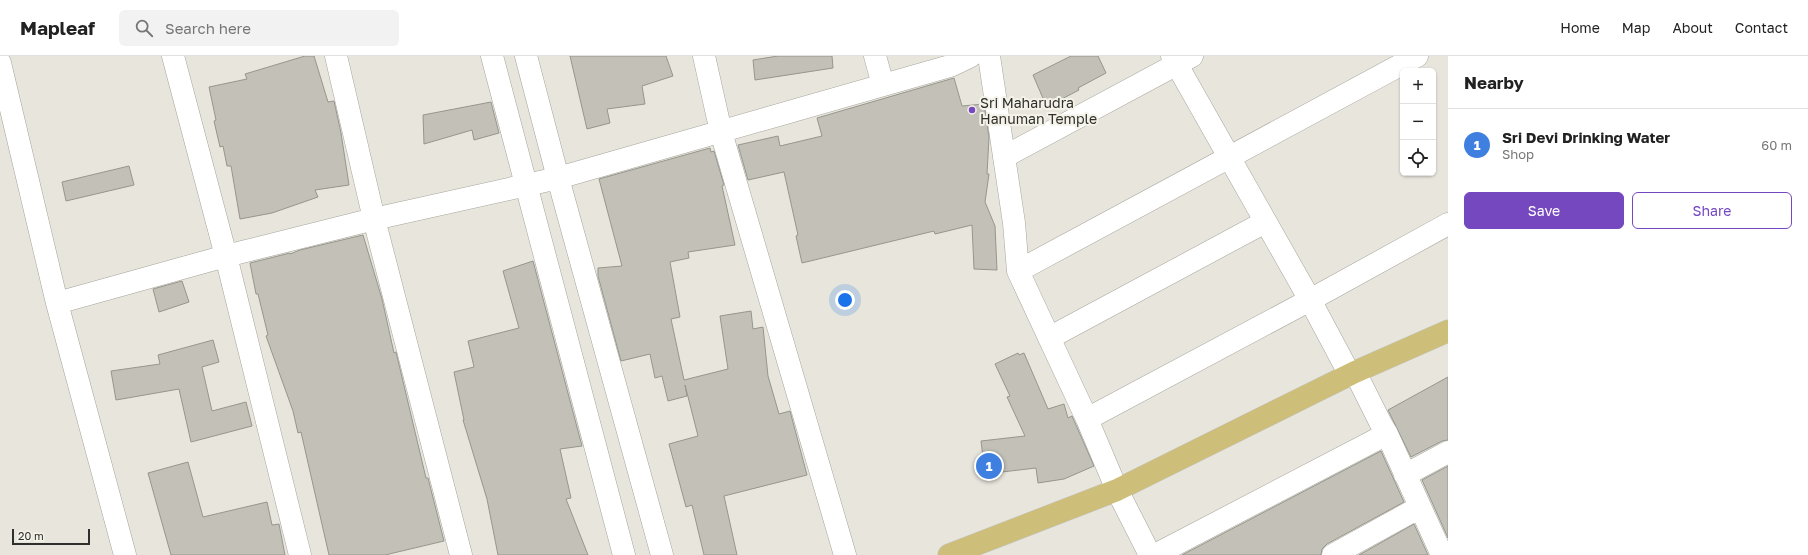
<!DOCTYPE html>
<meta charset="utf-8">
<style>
:root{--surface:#fff;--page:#f2f2f2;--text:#222;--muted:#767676;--line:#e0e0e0;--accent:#7548c0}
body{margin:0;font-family:"Golos Text",sans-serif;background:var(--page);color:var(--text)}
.controls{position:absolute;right:12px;top:12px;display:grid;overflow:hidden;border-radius:6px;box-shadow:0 1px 3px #0004}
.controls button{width:36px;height:36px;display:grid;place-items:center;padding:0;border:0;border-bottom:1px solid var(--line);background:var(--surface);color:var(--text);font:20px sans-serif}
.scale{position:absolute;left:12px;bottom:10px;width:78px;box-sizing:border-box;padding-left:4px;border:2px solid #2f2f2b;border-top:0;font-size:11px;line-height:14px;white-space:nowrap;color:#2f2f2b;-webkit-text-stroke:3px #f4f2e9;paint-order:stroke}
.you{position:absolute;left:845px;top:244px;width:14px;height:14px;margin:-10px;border:3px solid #fff;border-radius:50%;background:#1a73e8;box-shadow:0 0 0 6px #1a73e833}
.badge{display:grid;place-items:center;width:26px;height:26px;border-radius:50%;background:var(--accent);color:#fff;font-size:13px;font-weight:700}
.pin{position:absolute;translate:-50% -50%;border:2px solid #fff;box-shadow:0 1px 4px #0006}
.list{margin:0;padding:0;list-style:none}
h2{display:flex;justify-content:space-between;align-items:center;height:52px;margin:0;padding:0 16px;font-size:17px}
h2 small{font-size:13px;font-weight:400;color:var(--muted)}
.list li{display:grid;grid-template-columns:26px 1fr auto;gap:12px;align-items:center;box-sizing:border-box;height:72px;padding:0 16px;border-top:1px solid var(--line)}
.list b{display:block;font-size:15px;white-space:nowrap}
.list p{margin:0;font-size:13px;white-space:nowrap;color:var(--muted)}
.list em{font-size:13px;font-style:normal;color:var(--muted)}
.actions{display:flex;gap:8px;padding:12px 16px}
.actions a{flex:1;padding:9px 0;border:1px solid var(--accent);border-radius:6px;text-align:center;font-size:14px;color:var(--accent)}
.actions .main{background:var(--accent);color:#fff}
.icon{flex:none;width:22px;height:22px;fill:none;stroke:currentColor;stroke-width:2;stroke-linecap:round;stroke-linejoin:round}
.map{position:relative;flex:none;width:1448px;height:499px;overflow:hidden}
header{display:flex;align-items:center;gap:24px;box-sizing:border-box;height:56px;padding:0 20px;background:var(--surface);border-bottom:1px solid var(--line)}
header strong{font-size:19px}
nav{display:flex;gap:22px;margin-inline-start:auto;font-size:14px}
.search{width:280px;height:36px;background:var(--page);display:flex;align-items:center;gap:10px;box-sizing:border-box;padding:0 14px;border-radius:6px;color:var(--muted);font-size:15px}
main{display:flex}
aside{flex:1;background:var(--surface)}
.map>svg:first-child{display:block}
.building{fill:#c2c0b7;stroke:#97968d}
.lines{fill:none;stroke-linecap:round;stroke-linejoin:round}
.minor-casing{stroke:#a6a59c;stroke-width:23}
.major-casing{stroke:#c5c5c4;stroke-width:23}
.minor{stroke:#fff;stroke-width:22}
.major{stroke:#cdbf79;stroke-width:22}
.poi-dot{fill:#7548c0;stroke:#f4f2e9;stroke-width:1.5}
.labels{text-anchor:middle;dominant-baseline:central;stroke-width:4;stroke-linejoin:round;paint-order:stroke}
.poi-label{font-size:14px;fill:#2f2f2b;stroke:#f4f2e9;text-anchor:start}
</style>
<header>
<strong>Mapleaf</strong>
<div class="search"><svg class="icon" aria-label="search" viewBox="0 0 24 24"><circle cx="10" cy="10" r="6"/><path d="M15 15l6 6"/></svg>Search here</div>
<nav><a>Home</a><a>Map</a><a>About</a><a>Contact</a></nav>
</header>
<main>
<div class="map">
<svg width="1448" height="499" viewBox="0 0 1448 499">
<rect width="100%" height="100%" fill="#e7e5dc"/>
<!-- building -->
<path class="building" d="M 305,0 L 314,0 L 328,46 L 334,45 L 341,77 L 349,129 L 315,134 L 318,141 L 272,157 L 240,163 L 231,110 L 227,110 L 223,90 L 220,91 L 214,65 L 216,64 L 209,31 L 247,23 L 245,18 Z
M 570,0 L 666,0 L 673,20 L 642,30 L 645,48 L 607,53 L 610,67 L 587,73 Z
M 778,0 L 832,0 L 833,12 L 755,24 L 753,4 Z
M 1071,0 L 1098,0 L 1106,17 L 1078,32 L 1079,34 L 1058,45 L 1045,47 L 1033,19 Z
M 954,22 L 962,50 L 984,48 L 989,81 L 987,118 L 989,118 L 985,146 L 995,170 L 997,214 L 974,213 L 972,169 L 935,178 L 934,175 L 802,207 L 796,180 L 798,179 L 784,116 L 748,124 L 738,89 L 778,80 L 780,90 L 822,80 L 817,62 Z
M 491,46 L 499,77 L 474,84 L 472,74 L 424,88 L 423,59 Z
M 710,92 L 711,96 L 714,95 L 724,129 L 722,130 L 735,189 L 688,196 L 689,202 L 670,206 L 680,261 L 671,263 L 684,324 L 728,313 L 720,260 L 751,255 L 753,273 L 763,271 L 768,320 L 779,358 L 790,355 L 807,419 L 724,440 L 737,499 L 704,499 L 692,449 L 686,451 L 669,388 L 698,380 L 685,329 L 687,340 L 668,345 L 662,320 L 655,322 L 650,298 L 621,305 L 598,220 L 598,212 L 622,210 L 599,123 Z
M 129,110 L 134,129 L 66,145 L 62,126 Z
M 363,179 L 382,243 L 394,297 L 396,296 L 426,422 L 428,422 L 444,485 L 385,499 L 329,499 L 301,376 L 298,377 L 293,355 L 266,280 L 268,279 L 258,238 L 256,238 L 250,207 L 290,197 L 290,198 L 300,194 Z
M 533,205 L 582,390 L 560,393 L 571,442 L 566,443 L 588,499 L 498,499 L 487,443 L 463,364 L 464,364 L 454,316 L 474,311 L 468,285 L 519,272 L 503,215 Z
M 182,225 L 189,246 L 159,256 L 153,233 Z
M 213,284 L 219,306 L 202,311 L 212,355 L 246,346 L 252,370 L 191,386 L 179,333 L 116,344 L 111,315 L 160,308 L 158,299 Z
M 1018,297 L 1019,299 L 1024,297 L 1048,353 L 1064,348 L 1068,362 L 1072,360 L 1094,410 L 1064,423 L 1038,427 L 1036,412 L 985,418 L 981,385 L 1025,380 L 1007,341 L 1010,340 L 995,308 Z
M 1448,321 L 1448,384 L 1442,385 L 1411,401 L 1388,354 Z
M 1381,395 L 1404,446 L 1327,488 L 1322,493 L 1321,499 L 1182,499 Z
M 188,406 L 203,461 L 267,446 L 272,469 L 279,468 L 285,499 L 171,499 L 148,417 Z
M 1448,410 L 1448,482 L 1422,424 Z
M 1414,468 L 1428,499 L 1359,499 Z"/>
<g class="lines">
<!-- minor casing -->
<g class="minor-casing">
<path id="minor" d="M 173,0 L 226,200 L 300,499
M 336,0 L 374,163 L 461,499
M 492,0 L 624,499
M 526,0 L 558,122 L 662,499
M 704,0 L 721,76 L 845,499
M 875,0 L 883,29
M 989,0 L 1014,167 L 1018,215 L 1087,363 L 1117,434 L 1150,499
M 1172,0 L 1310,244 L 1350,319
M 0,7 L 57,247 L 125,499
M 1004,101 L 1192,0
M 1018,215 L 1417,0
M 57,247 L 226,200 L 374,163 L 558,122 L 950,10 L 971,0
M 1049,282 L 1265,166
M 1355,316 L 1381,368 L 1387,378 L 1442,499
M 1087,363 L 1310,244 L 1448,168
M 1405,419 L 1448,396
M 1155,499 L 1387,378
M 1333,499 L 1420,451"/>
</g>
<!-- major casing -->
<g class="major-casing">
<path id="major" d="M 949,499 L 1117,434 L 1355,316 L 1448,275"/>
</g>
<!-- minor -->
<use href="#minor" class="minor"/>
<!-- major -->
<use href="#major" class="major"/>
</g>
<!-- markers -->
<circle class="poi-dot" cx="972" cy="54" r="4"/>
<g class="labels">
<!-- poi labels -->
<g class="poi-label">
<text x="980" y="46">Sri Maharudra<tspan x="980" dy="16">Hanuman Temple</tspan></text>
</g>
</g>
</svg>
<div class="controls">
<button>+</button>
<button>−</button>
<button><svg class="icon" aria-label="locate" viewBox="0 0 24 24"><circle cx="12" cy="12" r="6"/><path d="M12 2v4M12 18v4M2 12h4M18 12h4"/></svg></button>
</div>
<div class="scale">20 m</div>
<div class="you"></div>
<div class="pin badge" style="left:989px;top:410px;background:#3f7fe0">1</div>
</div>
<aside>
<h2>Nearby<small></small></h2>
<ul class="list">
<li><span class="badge" style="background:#3f7fe0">1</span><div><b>Sri Devi Drinking Water</b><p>Shop</p></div><em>60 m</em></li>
</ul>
<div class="actions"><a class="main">Save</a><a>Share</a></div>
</aside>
</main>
